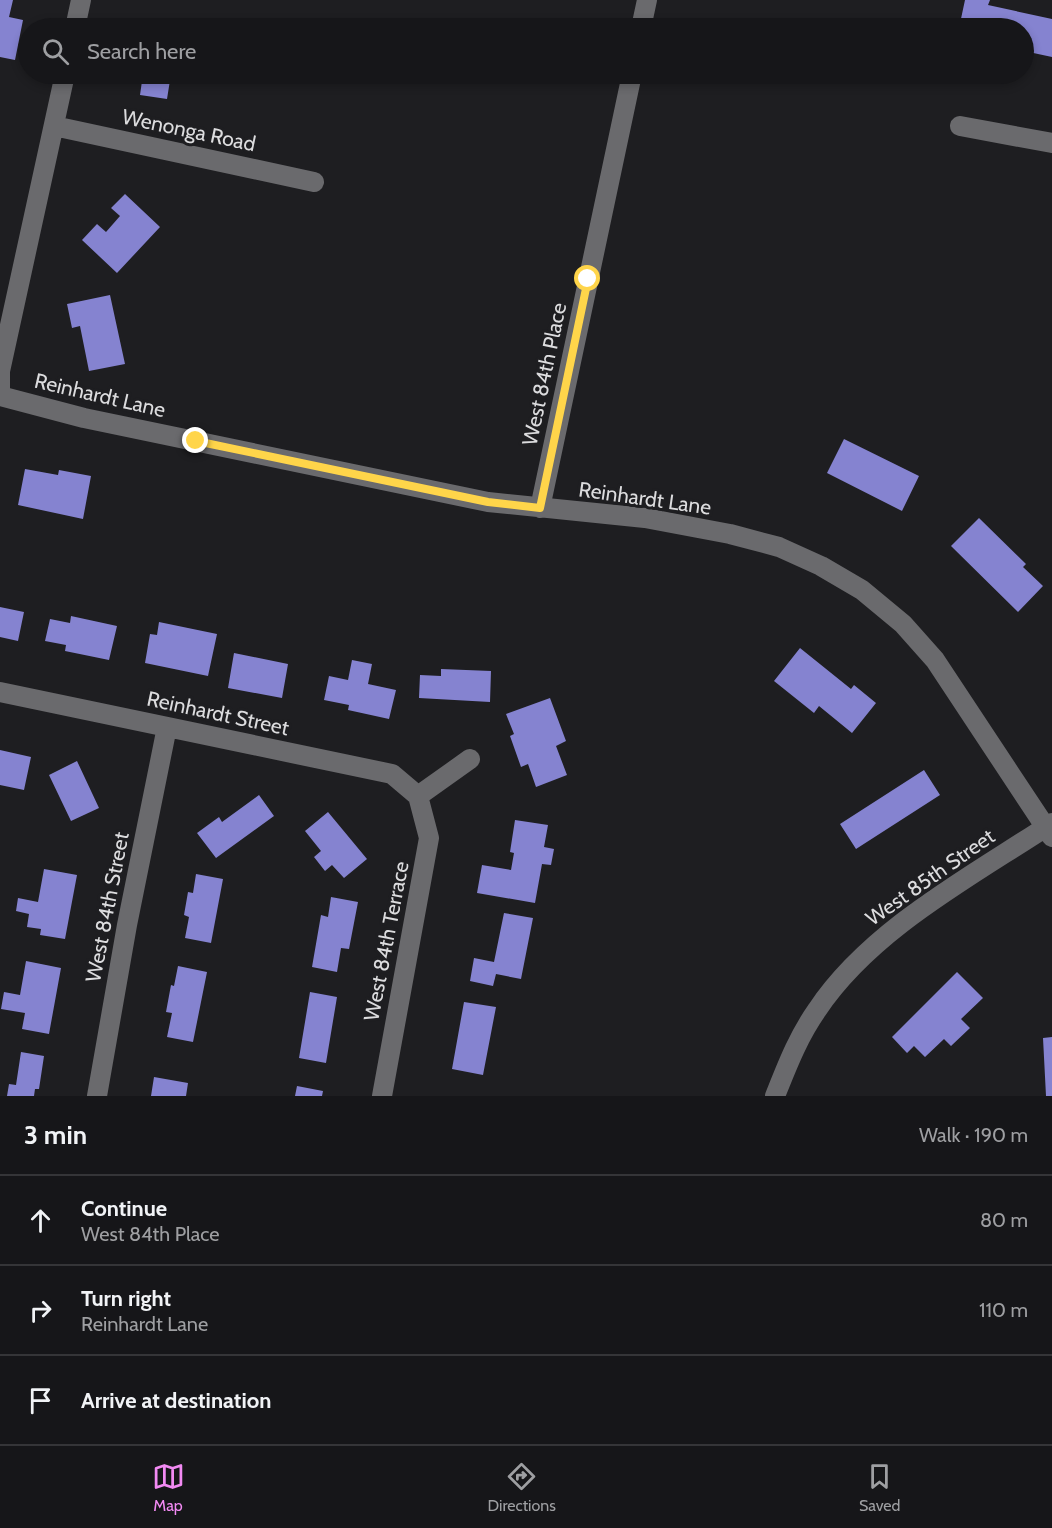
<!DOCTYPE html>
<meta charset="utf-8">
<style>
:root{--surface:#161619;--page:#232326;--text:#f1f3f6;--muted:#9e9fa2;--line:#353538;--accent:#f28af3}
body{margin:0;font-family:Cabin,sans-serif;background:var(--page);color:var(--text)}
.stop{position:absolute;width:18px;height:18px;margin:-14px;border:4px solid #ffd54a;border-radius:50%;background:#fff}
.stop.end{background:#ffd54a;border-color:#fff;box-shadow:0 2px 6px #0008}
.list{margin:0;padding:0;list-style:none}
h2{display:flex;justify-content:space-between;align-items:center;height:78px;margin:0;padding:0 24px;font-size:26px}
h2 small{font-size:20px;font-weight:400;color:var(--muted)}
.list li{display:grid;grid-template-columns:39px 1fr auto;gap:18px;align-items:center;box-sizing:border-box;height:90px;padding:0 24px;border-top:2px solid var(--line)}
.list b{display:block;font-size:22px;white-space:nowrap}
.list p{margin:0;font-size:20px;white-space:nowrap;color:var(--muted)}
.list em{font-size:20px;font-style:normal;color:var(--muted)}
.icon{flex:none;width:33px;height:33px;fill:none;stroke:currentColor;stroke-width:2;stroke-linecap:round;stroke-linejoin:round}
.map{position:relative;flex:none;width:1052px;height:1096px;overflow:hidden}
.search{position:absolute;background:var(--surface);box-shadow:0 3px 9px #0003;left:18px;right:18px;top:18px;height:66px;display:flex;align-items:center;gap:15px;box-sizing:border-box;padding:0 21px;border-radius:33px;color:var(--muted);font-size:22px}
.sheet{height:348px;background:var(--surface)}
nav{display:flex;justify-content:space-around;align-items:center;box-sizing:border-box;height:84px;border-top:2px solid var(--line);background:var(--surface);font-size:16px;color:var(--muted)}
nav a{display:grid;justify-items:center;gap:3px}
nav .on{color:var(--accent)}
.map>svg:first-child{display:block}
.building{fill:#8583d0}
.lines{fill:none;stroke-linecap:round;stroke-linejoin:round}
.minor{stroke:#6a6a6d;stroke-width:20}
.route{stroke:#ffd54a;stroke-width:8}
.labels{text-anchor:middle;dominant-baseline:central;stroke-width:6;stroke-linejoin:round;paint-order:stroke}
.street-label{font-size:21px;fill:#dcdcde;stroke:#1e1e21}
</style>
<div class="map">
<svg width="1052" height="1096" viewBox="0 0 1052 1096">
<rect width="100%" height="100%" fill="#1e1e21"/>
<!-- building -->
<path class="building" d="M 0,0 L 13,0 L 9,17 L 23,20 L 15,60 L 0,57 Z
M 965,0 L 990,0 L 988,5 L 1052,19 L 1052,57 L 1024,51 L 1024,28 L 959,28 Z
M 898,21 L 904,28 L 889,28 Z
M 143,74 L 171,74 L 167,99 L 140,95 Z
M 125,194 L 160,227 L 117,273 L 82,240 L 97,224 L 106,232 L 120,216 L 111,208 Z
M 110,295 L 125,364 L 89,371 L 80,326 L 72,328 L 67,304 Z
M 844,439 L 919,476 L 902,511 L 827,473 Z
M 25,469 L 58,475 L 59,470 L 91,476 L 83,519 L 18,505 Z
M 979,518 L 1026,564 L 1023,567 L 1043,586 L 1018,612 L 951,546 Z
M 0,607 L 24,612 L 18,641 L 0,637 Z
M 71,616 L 117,626 L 109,660 L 65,651 L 66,645 L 45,641 L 50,619 L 70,623 Z
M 159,622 L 217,634 L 208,676 L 145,663 L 150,634 L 157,635 Z
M 800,648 L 851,689 L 854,685 L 876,703 L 852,733 L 819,706 L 814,713 L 774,681 Z
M 234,653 L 288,664 L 282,698 L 228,688 Z
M 352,660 L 372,664 L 368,684 L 396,690 L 389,719 L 348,710 L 349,705 L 324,700 L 329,676 L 348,680 Z
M 441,669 L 491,671 L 490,702 L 419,698 L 420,675 L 441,676 Z
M 550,698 L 566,741 L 556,746 L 567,775 L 536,787 L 528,764 L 521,767 L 510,736 L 514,734 L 506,714 Z
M 0,750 L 31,757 L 24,790 L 0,785 Z
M 77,761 L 99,808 L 71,821 L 49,775 Z
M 924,770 L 940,795 L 856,849 L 840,824 Z
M 259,795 L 274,816 L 216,858 L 197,833 L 219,817 L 222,822 Z
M 328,812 L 367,859 L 344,878 L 332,865 L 325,871 L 314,857 L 321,851 L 305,831 Z
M 515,820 L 548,825 L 544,847 L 554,849 L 551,865 L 542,864 L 535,903 L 477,893 L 482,865 L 511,870 L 514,853 L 510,852 Z
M 44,869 L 77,875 L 65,939 L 40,935 L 41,929 L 27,927 L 29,914 L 16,911 L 18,898 L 38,902 Z
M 196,874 L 223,879 L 211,943 L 185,938 L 189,917 L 184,915 L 188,892 L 193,893 Z
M 331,897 L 358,902 L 349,949 L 341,948 L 337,972 L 312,967 L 321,915 L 328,917 Z
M 504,913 L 533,918 L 521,979 L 496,974 L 493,986 L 470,981 L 474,958 L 494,962 Z
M 26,961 L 61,968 L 49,1034 L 22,1029 L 25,1013 L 1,1009 L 4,992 L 20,995 Z
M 178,966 L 207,972 L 193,1042 L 167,1037 L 172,1013 L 166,1012 L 171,985 L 174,986 Z
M 957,972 L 983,998 L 961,1019 L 970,1028 L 951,1046 L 944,1039 L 925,1057 L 914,1046 L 907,1053 L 892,1037 Z
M 310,992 L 337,997 L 326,1063 L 299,1058 Z
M 464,1002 L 496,1007 L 483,1075 L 452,1069 Z
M 1052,1037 L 1052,1096 L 1046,1096 L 1043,1038 Z
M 21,1052 L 44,1056 L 39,1089 L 35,1089 L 34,1096 L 7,1096 L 9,1084 L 16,1085 Z
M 154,1077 L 188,1083 L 186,1096 L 151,1096 Z
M 297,1086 L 323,1091 L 322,1096 L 295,1096 Z"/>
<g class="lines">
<!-- minor -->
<path class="minor" d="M 75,28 L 81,0
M 641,28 L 647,0
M 65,74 L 0,371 L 0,396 L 84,418 L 488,502 L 645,518 L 730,534 L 779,547 L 821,566 L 862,590 L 903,624 L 935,660 L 1052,837
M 54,126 L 314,182
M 960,126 L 1052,143
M 540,508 L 632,74
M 0,692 L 392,774 L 418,796
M 418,796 L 470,759
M 97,1096 L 127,925 L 167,727
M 382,1096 L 429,838 L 418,796
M 775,1096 C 787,1066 798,1037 817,1010 C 871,929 972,876 1052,823"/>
</g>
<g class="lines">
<!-- route -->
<path class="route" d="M 196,441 L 488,502 L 540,508 L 588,279"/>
</g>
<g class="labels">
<!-- street labels -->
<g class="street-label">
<text transform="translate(189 130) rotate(12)">Wenonga Road</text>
<text transform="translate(544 374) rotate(-78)">West 84th Place</text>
<text transform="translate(100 395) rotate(13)">Reinhardt Lane</text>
<text transform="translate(645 498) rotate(8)">Reinhardt Lane</text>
<text transform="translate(218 713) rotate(12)">Reinhardt Street</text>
<text transform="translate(930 877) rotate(-35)">West 85th Street</text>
<text transform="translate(107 907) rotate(-79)">West 84th Street</text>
<text transform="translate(386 941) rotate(-79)">West 84th Terrace</text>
</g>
</g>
</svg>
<div class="stop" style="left:588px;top:279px"></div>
<div class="stop end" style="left:196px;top:441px"></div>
<div class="search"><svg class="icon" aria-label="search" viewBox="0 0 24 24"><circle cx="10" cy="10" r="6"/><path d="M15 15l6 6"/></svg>Search here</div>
</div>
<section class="sheet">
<h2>3 min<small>Walk · 190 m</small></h2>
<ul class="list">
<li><svg class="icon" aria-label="ahead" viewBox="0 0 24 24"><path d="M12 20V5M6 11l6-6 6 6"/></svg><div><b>Continue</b><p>West 84th Place</p></div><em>80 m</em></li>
<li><svg class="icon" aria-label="right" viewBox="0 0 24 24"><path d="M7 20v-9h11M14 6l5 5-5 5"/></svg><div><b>Turn right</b><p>Reinhardt Lane</p></div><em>110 m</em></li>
<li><svg class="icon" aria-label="arrive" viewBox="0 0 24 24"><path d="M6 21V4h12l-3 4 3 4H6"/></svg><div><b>Arrive at destination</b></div></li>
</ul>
</section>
<nav>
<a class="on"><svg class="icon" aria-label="map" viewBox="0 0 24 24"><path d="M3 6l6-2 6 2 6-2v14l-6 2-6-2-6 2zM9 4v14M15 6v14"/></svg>Map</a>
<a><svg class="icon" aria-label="directions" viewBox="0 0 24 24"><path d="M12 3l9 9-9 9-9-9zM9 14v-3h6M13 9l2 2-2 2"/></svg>Directions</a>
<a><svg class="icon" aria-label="saved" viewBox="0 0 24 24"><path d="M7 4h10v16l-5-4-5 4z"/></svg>Saved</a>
</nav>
